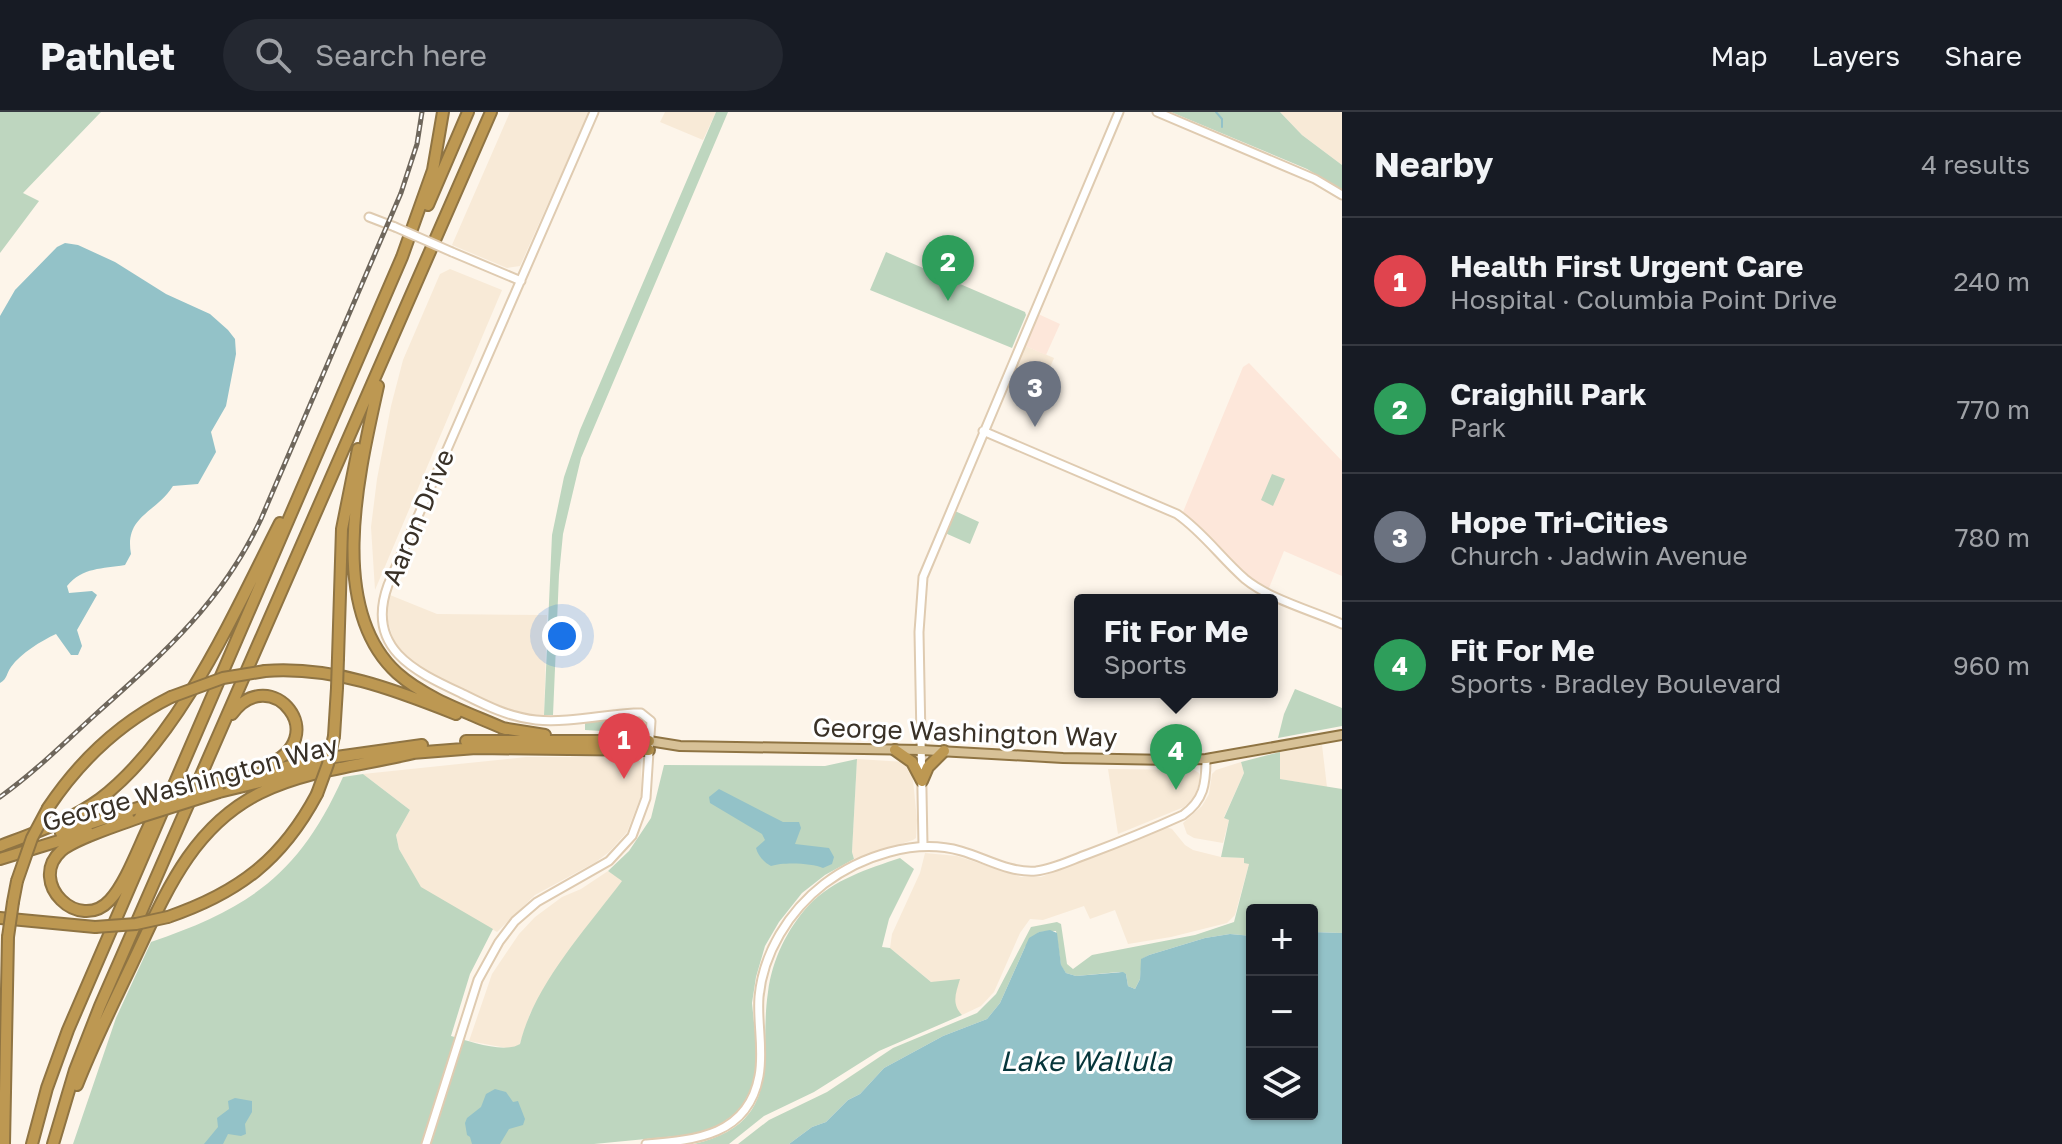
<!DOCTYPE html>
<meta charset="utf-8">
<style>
:root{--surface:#171b24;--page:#242831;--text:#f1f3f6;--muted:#9ea1a6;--line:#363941;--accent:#bcaf9e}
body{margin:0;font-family:"Golos Text",sans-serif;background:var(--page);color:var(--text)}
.controls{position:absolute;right:24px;bottom:24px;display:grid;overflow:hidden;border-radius:8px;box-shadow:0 2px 6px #0004}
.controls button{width:72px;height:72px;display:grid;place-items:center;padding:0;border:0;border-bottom:2px solid var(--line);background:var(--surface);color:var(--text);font:40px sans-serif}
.you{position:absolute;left:562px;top:524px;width:28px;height:28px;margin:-20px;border:6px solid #fff;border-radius:50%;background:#1a73e8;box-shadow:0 0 0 12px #1a73e833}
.badge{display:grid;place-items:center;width:52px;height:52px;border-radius:50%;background:var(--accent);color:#fff;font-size:26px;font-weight:700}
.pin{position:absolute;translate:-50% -66px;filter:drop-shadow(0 2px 4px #0008)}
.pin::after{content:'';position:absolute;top:42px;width:28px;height:24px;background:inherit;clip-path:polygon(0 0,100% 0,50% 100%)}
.popup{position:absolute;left:1074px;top:482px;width:204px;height:104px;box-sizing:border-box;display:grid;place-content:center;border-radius:8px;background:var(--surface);filter:drop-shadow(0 2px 6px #0005);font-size:26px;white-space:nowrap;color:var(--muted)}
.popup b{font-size:30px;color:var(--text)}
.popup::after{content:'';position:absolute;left:50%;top:100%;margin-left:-16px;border:16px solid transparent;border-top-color:var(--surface)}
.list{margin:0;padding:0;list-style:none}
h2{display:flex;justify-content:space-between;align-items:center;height:104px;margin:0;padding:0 32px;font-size:34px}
h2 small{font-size:26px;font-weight:400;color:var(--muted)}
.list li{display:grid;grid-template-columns:52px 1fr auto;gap:24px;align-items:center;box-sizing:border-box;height:128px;padding:0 32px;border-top:2px solid var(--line)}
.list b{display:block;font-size:30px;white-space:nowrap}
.list p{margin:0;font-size:26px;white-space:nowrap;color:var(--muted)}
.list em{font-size:26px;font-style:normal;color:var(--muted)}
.icon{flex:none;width:44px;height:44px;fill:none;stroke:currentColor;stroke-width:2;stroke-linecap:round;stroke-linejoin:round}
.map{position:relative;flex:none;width:1342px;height:1032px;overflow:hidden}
header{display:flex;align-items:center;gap:48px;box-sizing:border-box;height:112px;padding:0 40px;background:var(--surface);border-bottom:2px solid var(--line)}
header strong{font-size:38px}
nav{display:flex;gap:44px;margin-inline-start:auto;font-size:28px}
.search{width:560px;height:72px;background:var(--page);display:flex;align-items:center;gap:20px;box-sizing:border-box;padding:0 28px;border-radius:44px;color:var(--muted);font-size:30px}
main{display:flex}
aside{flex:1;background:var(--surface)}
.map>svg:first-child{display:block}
.commercial{fill:#f8ead7}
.education{fill:#fde7da}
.green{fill:#bed6bf}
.water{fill:#93c2c8}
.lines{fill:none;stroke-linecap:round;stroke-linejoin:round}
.stream{stroke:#93c2c8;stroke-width:2}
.secondary-casing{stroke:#dfcbb1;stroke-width:11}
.primary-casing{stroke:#8f7443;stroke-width:12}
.highway-casing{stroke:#8f7443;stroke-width:14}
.secondary{stroke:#fff;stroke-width:7}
.primary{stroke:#d7c197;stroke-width:8}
.highway{stroke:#bd9852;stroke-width:10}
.rail-casing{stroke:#6f675c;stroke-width:5}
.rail{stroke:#fff;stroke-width:2;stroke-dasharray:6;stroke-linecap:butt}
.secondary-bridge-casing{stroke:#dfcbb1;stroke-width:11;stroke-linecap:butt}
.highway-bridge-casing{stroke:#8f7443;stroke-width:14;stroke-linecap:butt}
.secondary-bridge{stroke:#fff;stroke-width:7}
.highway-bridge{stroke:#bd9852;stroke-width:10}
.labels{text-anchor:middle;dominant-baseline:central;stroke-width:6;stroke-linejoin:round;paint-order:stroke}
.street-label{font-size:26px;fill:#393127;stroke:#fff}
.water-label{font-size:28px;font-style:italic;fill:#07363b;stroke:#fff}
</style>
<header>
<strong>Pathlet</strong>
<div class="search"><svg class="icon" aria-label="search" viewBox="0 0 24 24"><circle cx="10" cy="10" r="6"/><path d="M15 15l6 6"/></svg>Search here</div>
<nav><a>Map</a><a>Layers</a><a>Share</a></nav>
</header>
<main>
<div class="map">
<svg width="1342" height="1032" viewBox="0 0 1342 1032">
<rect width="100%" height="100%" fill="#fdf5ea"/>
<!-- commercial -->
<path class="commercial" d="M 510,0 L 589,0 L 520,154 L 507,156 L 452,133 Z
M 665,0 L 716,0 L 703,28 L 660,10 Z
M 1280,0 L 1342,0 L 1342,53 L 1302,23 Z
M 450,157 L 502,178 L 375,478 L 371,415 L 377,367 L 391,294 L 403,248 L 440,162 Z
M 1023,233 L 1054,246 L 1040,279 L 1009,265 Z
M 390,483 L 437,502 L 547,503 L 544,605 L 501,596 L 423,558 L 406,546 L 394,529 L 388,510 L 388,491 Z
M 1322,633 L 1327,675 L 1280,667 L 1280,640 Z
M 526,645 L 634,645 L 641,650 L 642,681 L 627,720 L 609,740 L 596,750 L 535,783 L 497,820 L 421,776 L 399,737 L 396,723 L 410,698 L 363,662 Z
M 857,647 L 905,650 L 912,658 L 917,708 L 916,726 L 913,728 L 854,747 L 852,740 Z
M 1241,650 L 1244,661 L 1224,705 L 1229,708 L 1223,731 L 1194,726 L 1187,722 L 1183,711 L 1202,694 L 1209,682 L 1212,662 L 1216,658 Z
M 1108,657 L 1194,658 L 1199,661 L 1200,668 L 1195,684 L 1184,695 L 1118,722 Z
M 1166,715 L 1172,717 L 1185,733 L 1193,738 L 1221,745 L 1244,746 L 1249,752 L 1235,803 L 1227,811 L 1171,825 L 1128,832 L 1115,798 L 1090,807 L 1084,794 L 1043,808 L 1030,807 L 1020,821 L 994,880 L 981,894 L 962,903 L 956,897 L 954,889 L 890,836 L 892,822 L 920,761 L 925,741 L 957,744 L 1021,765 L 1041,765 Z
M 608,759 L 623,768 L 544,876 L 530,902 L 520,932 L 512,937 L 469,929 L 492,862 L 519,822 L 535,805 L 562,785 L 581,777 Z"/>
<!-- education -->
<path class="education" d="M 1036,201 L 1060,212 L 1046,243 L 1023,233 Z
M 1249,251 L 1342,349 L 1342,464 L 1284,439 L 1269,476 L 1252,467 L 1183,400 L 1243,255 Z"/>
<!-- green -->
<path class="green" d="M 0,0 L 101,0 L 23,81 L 39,89 L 0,141 Z
M 716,0 L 728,0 L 581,346 L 563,422 L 559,463 L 553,603 L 544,603 L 552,423 L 564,365 L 580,318 Z
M 1171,0 L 1280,0 L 1302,23 L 1342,53 L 1342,78 L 1307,57 Z
M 886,140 L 1025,200 L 1026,203 L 1012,236 L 870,178 Z
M 1272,362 L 1285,367 L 1273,394 L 1261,388 Z
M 955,399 L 979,410 L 970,432 L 945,421 Z
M 1295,577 L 1342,596 L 1342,614 L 1278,626 L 1284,602 Z
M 632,606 L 639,610 L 635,621 L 585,618 L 585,610 Z
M 1280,640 L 1280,667 L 1342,677 L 1342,821 L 1312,820 L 1312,798 L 1252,798 L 1252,824 L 1230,822 L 1205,826 L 1149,843 L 1142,847 L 1140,867 L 1135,877 L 1128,874 L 1126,862 L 1119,860 L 1076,864 L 1066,861 L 1061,854 L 1056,819 L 1039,820 L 1025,835 L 1000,891 L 987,907 L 943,924 L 884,956 L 860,982 L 848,988 L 826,1010 L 812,1015 L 789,1032 L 738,1032 L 769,1008 L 827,980 L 893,936 L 977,901 L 996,882 L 1031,815 L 1057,810 L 1061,812 L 1067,852 L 1073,857 L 1092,843 L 1195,823 L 1234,810 L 1249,752 L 1244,751 L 1244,746 L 1221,745 L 1229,708 L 1224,706 L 1244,661 L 1241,650 Z
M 857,647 L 852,740 L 854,747 L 825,763 L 802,781 L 779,810 L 765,834 L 756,865 L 752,891 L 757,940 L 755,967 L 745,990 L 736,1001 L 708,1021 L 594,1032 L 73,1032 L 116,906 L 151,830 C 250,796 299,763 343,665 L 363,662 L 410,698 L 396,723 L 399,737 L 421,775 L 493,817 L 470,862 L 451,924 C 469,929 504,942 520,932 C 534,873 586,817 622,769 L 608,759 L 629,739 L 651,706 L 664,653 L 825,654 Z
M 900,746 L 914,757 L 889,807 L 882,835 L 890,836 L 931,870 L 960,867 C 956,881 951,891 962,903 L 879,939 L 814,980 L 764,1004 L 729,1032 L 694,1032 C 786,1010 758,946 768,880 C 772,848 787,817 809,793 C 834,767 868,757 900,746 Z"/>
<!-- water -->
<path class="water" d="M 65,131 L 78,133 L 115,150 L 166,182 L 210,202 L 228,218 L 235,227 L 236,242 L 226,294 L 211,320 L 216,340 L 198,372 L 173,374 C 156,401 124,404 131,442 L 125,453 C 102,457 83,455 67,474 L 69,481 L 92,479 L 97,483 L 77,518 L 82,534 L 78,543 L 71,543 L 56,522 C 41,529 21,541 11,555 C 6,562 8,566 0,571 L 0,204 L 15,178 L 57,135 Z
M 719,677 L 783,710 L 799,710 L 801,716 L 795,732 L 829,736 L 834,745 L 832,752 L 823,756 C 812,751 783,750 771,754 C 764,750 758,744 756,736 L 765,728 L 762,722 L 710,691 L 709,685 Z
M 1050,818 L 1057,821 L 1061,853 L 1066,861 L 1076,864 L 1123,860 L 1126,862 L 1128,874 L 1135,877 L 1140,867 L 1141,847 L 1149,843 L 1205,826 L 1230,822 L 1252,824 L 1252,1002 L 1312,1002 L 1312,820 L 1342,821 L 1342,1032 L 789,1032 L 812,1015 L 826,1010 L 848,988 L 860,982 L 884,956 L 943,924 L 987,907 L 1000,891 L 1029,826 L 1039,820 Z
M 495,977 L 506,980 L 513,990 L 518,989 L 525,1007 L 523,1013 L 509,1017 L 500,1032 L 472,1032 L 470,1025 L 467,1023 L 465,1011 L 467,1006 L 481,995 L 486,982 Z
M 235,986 L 252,989 L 252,1000 L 245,1012 L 246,1022 L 241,1024 L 228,1022 L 223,1032 L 204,1032 L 218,1015 L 217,1006 L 229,997 L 228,989 Z"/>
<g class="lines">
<!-- stream -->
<path class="stream" d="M 1216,0 L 1222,7 L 1222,15"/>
<!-- secondary casing -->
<g class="secondary-casing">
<path id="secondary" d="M 1157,0 L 1315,67 L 1342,83
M 369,105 L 395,115
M 452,140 L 521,169
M 983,319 L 1177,402 C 1203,420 1221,446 1245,467 C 1269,487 1313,499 1342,512
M 923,733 L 919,520 L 923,465 L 1119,0
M 426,1032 L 478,868 L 499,830 L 515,809 L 537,790 L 609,749 L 632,724 L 646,686 L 651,609 L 641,601 L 634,601 C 602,603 567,611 536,608 C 508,605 485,593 461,581 C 414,559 365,536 388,473 L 594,0
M 646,1032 C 695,1028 748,1024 759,964 C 764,938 757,911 759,885 C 763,841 789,799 824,772 C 861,744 915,726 961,739 C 986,746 1009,761 1036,759 C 1054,757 1071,748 1088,742 C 1120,730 1152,717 1183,703 C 1204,688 1206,672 1206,647"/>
</g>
<!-- primary casing -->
<g class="primary-casing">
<path id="primary" d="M 649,629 L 680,634 L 921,638 L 1063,646 L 1172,648 L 1206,647 L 1342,623"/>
</g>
<!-- highway casing -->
<g class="highway-casing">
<path id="highway" d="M 428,93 L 468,0
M 378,274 C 360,356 325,495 397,561 C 426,587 469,601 505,617
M 338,546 L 342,417 L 358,337
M 265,559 C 333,554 393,577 456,602
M 232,602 C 270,549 336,626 265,654
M 502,616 L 545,623
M 334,624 L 337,576
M 466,629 L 649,629
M 895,638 L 912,650 L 922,669
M 412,641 L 476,636 L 649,638
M 922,669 L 928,655 L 944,639
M 224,670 L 315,648 L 422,633
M 219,680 L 329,653
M 48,696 C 80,648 119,611 171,585
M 140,705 C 120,713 76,726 61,739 C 27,770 79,822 110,788 C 126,771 139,734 150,712
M 61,721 L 131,698
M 0,734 C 34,721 70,709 100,687 C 180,626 234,501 280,411
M 0,747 L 88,720
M 13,790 L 17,769
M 168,805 C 238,781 282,748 317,682
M 0,806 L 95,815
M 77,973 C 93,932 113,892 132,852 C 164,785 190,716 260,681 C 309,657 366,653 418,640
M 4,1032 L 8,825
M 32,1032 L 47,976 L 68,918 L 402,145 L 433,58 L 443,0
M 53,1032 L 75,958 L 100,894 L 491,0"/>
</g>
<!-- secondary -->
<use href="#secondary" class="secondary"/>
<!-- primary -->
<use href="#primary" class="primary"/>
<!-- highway -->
<use href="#highway" class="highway"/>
<!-- rail casing -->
<g class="rail-casing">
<path id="rail" d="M 0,685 C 35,660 65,630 97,601 C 164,541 222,490 261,407 L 401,81 L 417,32 L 422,0"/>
</g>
<!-- rail -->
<use href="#rail" class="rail"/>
<!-- secondary-bridge casing -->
<g class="secondary-bridge-casing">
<path id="secondary-bridge" d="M 395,115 L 452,140"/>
</g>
<!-- highway-bridge casing -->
<g class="highway-bridge-casing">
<path id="highway-bridge" d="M 337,576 L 338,546
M 171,585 L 223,566 L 265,559
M 317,682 L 328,652 L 334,624
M 131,698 L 224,670
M 140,705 L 219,680
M 17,769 L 32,726 L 48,696
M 95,815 L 136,812 L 168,805
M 8,825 L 13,790"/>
</g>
<!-- secondary-bridge -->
<use href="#secondary-bridge" class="secondary-bridge"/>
<!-- highway-bridge -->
<use href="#highway-bridge" class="highway-bridge"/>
</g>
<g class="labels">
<!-- street labels -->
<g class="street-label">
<text transform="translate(418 405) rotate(-67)">Aaron Drive</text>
<text transform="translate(965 620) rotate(2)">George Washington Way</text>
<text transform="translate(190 671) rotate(-15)">George Washington Way</text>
</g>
<!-- water labels -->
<g class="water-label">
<text x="1086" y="948">Lake Wallula</text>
</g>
</g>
</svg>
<div class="controls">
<button>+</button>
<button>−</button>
<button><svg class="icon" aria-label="layers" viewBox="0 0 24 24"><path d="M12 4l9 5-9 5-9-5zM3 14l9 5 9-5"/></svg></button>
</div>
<div class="you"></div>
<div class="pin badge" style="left:624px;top:667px;background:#e0444e">1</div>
<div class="pin badge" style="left:948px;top:189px;background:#2e9e5b">2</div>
<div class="pin badge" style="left:1035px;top:315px;background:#6b7280">3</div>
<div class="pin badge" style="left:1176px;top:678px;background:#2e9e5b">4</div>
<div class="popup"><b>Fit For Me</b>Sports</div>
</div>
<aside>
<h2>Nearby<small>4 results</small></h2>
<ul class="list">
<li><span class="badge" style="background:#e0444e">1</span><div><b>Health First Urgent Care</b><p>Hospital · Columbia Point Drive</p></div><em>240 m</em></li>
<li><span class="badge" style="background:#2e9e5b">2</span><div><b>Craighill Park</b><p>Park</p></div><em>770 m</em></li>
<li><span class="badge" style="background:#6b7280">3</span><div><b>Hope Tri-Cities</b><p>Church · Jadwin Avenue</p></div><em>780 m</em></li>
<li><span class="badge" style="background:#2e9e5b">4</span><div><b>Fit For Me</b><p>Sports · Bradley Boulevard</p></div><em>960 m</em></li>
</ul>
</aside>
</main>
